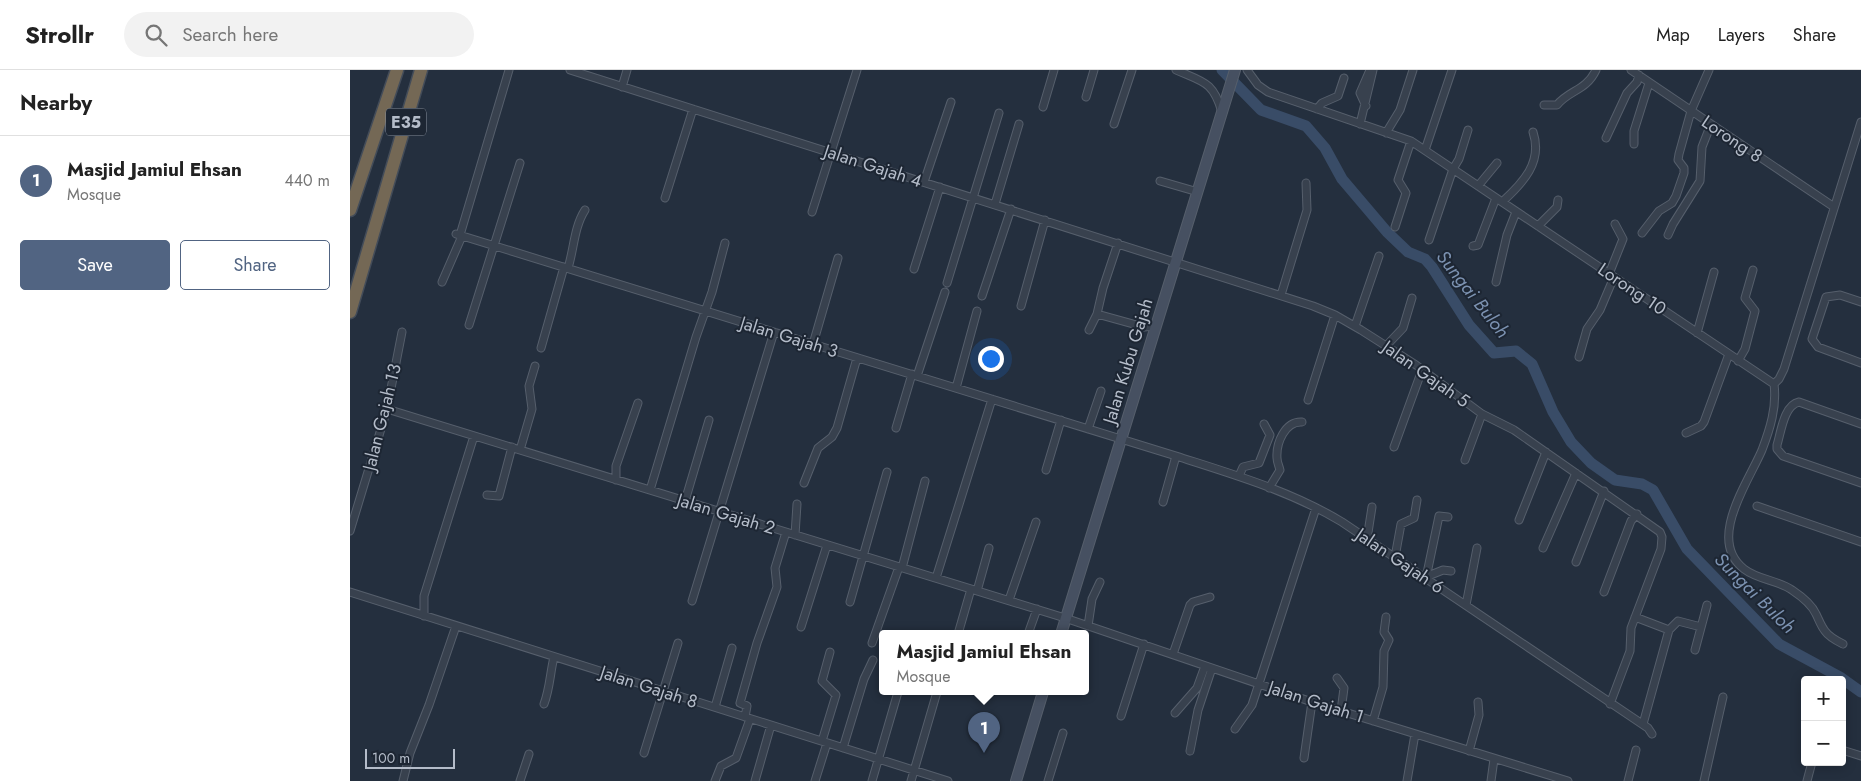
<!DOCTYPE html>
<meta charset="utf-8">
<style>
:root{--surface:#fff;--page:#f2f2f2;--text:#222;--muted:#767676;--line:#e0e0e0;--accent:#516482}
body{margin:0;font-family:Jost,sans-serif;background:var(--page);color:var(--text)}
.controls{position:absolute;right:15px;bottom:15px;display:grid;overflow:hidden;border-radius:5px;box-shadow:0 2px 12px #0003}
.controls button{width:45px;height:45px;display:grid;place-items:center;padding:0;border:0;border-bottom:1px solid var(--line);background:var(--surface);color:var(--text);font:25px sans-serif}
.scale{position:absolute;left:15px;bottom:12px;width:90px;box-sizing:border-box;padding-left:5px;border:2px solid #b4bcc9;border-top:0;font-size:14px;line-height:18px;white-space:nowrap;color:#b4bcc9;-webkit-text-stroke:4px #1d2633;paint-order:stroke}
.you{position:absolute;left:640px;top:288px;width:18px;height:18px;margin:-12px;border:4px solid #fff;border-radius:50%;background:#1a73e8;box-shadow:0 0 0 8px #1a73e833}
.badge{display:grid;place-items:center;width:32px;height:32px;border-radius:50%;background:var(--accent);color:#fff;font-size:16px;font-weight:700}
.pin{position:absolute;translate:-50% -41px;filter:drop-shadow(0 1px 2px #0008)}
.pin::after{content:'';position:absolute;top:26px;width:18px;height:15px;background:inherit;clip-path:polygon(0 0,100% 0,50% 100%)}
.popup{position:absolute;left:529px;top:560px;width:210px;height:65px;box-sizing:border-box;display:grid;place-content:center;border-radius:5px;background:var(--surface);filter:drop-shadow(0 1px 4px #0005);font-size:16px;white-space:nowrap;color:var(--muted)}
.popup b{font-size:19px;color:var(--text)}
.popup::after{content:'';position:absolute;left:50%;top:100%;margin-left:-10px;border:10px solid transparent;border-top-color:var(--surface)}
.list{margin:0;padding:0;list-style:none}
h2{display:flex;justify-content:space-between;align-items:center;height:65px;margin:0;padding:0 20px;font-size:21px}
h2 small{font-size:16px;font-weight:400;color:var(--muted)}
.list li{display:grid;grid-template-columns:32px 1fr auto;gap:15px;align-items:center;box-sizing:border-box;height:90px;padding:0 20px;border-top:1px solid var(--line)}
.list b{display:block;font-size:19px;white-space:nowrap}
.list p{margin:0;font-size:16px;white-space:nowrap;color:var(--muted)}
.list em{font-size:16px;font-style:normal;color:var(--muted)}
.actions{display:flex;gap:10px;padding:15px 20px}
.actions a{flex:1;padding:11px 0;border:1px solid var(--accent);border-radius:5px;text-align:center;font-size:18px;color:var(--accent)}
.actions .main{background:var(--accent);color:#fff}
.icon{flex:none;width:28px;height:28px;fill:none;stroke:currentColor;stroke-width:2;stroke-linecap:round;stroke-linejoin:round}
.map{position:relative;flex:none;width:1511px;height:711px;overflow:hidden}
header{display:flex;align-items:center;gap:30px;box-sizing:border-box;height:70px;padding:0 25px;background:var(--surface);border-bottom:1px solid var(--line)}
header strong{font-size:24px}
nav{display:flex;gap:28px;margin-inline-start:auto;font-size:18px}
.search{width:350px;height:45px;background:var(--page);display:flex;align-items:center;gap:12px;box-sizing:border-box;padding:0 18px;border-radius:28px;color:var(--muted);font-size:19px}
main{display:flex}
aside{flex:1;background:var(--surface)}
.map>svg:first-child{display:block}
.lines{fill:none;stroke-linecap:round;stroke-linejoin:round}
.river{stroke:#394c67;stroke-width:11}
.street-casing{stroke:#565f6c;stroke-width:9}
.secondary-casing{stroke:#565f6c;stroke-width:12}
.highway-casing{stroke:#434c59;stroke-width:15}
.street{stroke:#38414e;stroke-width:7}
.secondary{stroke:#465061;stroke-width:10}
.highway{stroke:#746855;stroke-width:12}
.labels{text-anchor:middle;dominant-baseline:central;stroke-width:4;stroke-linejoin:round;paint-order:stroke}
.shield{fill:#1d2633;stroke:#878f9c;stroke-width:1}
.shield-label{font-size:16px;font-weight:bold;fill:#b4bcc9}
.street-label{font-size:18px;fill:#b4bcc9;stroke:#1d2633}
.water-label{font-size:19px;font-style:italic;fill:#7c92b1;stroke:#1d2633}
</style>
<header>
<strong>Strollr</strong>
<div class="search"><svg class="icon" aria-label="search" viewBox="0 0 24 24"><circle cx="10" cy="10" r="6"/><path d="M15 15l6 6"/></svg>Search here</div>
<nav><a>Map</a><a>Layers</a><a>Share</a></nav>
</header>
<main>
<aside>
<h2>Nearby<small></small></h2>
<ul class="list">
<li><span class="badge">1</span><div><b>Masjid Jamiul Ehsan</b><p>Mosque</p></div><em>440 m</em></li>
</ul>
<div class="actions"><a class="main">Save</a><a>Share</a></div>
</aside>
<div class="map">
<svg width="1511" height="711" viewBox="0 0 1511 711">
<rect width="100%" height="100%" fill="#242f3e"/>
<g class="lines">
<!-- river -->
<path class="river" d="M 872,0 L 911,40 L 956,56 L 975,78 L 992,109 L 1037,162 L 1058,182 L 1075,189 L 1082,197 L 1119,255 L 1144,283 L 1166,281 L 1182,294 L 1203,342 L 1221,372 L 1241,393 L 1265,410 L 1292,414 L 1303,420 L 1337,479 L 1429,574 L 1490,607 L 1511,622"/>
<!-- street casing -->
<g class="street-casing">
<path id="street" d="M 220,0 L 963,236 L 985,245 L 1011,260 L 1066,295 L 1132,344 L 1164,360 L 1310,462 L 1312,467 L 1311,479 L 1281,558 L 1280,581 L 1260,634
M 826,0 C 853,12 863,11 872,42
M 897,0 L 908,15 L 918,22 L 1061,71 L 1424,314
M 1281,0 L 1484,137
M 272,17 L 277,0
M 736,27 L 744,0
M 1194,35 L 1207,35 C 1219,20 1236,21 1246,0
M 1016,36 L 1010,23 L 1020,0
M 693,37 L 704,0
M 967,39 L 972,33 L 988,26 L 994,8
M 764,54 L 782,0
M 1010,54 L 1023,0
M 1036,63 L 1050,40 L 1063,0
M 1256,68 L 1277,23 L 1287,12 L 1289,5
M 1284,74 L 1284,61 L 1299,13
M 1075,80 L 1102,0
M 810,111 L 848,122
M 574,112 L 601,32
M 1128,116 L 1147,93
M 315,128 L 343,39
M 1152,132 C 1173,113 1193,92 1183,62
M 645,134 L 669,54
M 462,142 L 507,0
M 1188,156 L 1207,137 L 1208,130
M 1045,157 L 1056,123 L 1048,110 L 1061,71
M 1292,163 L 1309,141 L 1322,133 L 1326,126 L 1334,103 L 1334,98 L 1328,90 L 1329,84 L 1341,41 L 1359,0
M 106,164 L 826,386 C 882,404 941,421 992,452 L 1298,658 L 1302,664
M 110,165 L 159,0
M 1318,165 L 1323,154 L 1350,111 L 1352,77 L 1361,54
M 1079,170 L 1103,99 L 1109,89 L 1118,60
M 1123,176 L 1128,175 L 1146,128
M 218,198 C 224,179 224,157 235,140
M 564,199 L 590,117
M 1259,204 L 1273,169 L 1265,154
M 92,212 L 112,166
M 1146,212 L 1157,165 L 1166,142
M 597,213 L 649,43
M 931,225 L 957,140 L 956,113
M 632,226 L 661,139
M 1511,232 L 1490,225 L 1476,227 L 1462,269 L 1468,277 L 1511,293
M 671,236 L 695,150
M 747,244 L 794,257 L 806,256
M 119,255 L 170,93
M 1005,256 L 1029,186
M 739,260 L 747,244 L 753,218 L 768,173
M 1347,263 L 1364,202
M 463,274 L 488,188
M 1036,276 L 1053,258 L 1062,228
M 191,278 L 214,197
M 1229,287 L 1237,259 L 1250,240 L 1264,207
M 1388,291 L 1395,279 L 1405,241 L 1395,228 L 1403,200
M 567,306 L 595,222
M 1424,314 C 1427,337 1420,359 1412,380 C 1399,411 1356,470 1394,499 C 1408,510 1428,510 1442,520 C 1451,526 1462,535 1466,544 C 1469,550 1471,556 1475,561 C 1479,567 1487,571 1493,574
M 1424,314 L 1429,309 L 1434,299 L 1511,52
M 606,318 L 627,241
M 958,330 L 985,245
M 37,339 L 715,548 L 962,632 L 1218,711
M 1511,354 L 1449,332 C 1434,335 1431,362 1427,375 L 1427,379 L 1433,386 L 1511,413
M 546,358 L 562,304
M 738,359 L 751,321
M 1336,363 L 1351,356 L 1354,352 L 1379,284
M 1044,377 L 1072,300
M 170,380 L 182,339 L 179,316 L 185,296
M 1115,390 L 1132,344
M 696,400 L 711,350
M 889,406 L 893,397 L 909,393 L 920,365 L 914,354
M 266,410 L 266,396 L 288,333
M 454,413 L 468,378 L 482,367 L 487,358 L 507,288
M 919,418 L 930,400 C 929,396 927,392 927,388 C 926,373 935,351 952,352
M 300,420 L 346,267 L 362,222 L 375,173
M 137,425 L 149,426 L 162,377
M 335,431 L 359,350
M 813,432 L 826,386
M 1407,436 L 1511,472
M 1169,450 L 1196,382
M 0,461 L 37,339 L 52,262
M 445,465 L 447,434
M 1017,469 L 1022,437
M 1193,478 L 1226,403
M 1045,487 L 1051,454 L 1064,448 L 1067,430
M 1226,492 L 1254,421
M 552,498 L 575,411
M 1078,506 L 1093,500 L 1101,501
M 586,508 L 642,329
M 1076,508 L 1089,446 L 1098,447
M 627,521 L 639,478
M 0,522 L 598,711
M 1254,522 L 1281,451 L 1287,444
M 659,530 L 686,452
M 342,531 L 424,262
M 500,532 L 537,402
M 1116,535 L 1127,478
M 74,546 L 74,526 L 124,366
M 1285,547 L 1319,560
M 738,556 L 742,529 L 750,512
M 451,557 L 477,475
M 608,564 L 621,519
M 678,564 L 687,539
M 522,573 L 549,497
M 1345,580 L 1357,535
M 823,584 L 840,535 L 843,532 L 860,527
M 987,608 L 994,618 L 991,641
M 194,634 C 200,618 200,603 204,587
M 365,637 L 382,578
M 825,643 L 847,618 L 855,596
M 771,646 L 794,574
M 395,647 L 397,636 L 390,633 L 407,573 L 427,517 L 425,498 L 436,462
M 1023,651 L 1033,617 L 1034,581 L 1039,570 L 1034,562 L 1036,547
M 1293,654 L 1319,560 L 1328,551 L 1351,557
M 885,659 L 902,635 L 966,438
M 472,671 L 486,625 L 472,611 L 480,582
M 493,678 L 514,609 L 523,590
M 1492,680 L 1511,686
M 840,681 L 848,640 L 862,598
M 1119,681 L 1129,645 L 1128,632
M 294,683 L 328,573
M 954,688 L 962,632
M 53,711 L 60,683 L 79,635 L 106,556
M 170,711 L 179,684
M 365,711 L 371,696 L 386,688 L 400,649
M 405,711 L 421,655
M 465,711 L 477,673
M 522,711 L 548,622
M 561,711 L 587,622
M 698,711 L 713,663
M 1057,711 L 1065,664
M 1141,711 L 1144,689
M 1278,711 L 1286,680
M 1354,711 L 1373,627
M 1457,711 L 1462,692"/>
</g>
<!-- secondary casing -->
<g class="secondary-casing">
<path id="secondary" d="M 711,564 L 885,0
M 666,711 L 693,622"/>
</g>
<!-- highway casing -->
<g class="highway-casing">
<path id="highway" d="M 0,140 L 47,0
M 0,242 L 71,0"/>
</g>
<!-- street -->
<use href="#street" class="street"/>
<!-- secondary -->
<use href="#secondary" class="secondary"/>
<!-- highway -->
<use href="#highway" class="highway"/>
</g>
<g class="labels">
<!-- shield labels -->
<rect class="shield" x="36" y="38.5" width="40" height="27" rx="4"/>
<g class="shield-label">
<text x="56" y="52">E35</text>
</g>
<!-- street labels -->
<g class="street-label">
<text transform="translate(1382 69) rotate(34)">Lorong 8</text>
<text transform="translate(523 96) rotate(18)">Jalan Gajah 4</text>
<text transform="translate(1282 219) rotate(34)">Lorong 10</text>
<text transform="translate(439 267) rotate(17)">Jalan Gajah 3</text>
<text transform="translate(778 291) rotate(-73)">Jalan Kubu Gajah</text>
<text transform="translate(1076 304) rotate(35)">Jalan Gajah 5</text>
<text transform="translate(32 347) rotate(-76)">Jalan Gajah 13</text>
<text transform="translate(376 444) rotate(17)">Jalan Gajah 2</text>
<text transform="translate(1050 491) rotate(34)">Jalan Gajah 6</text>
<text transform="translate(299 617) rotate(18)">Jalan Gajah 8</text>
<text transform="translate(966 632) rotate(18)">Jalan Gajah 1</text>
</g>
<!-- water labels -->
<g class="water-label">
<text transform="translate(1123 224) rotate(52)">Sungai Buloh</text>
<text transform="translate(1405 523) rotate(45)">Sungai Buloh</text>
</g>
</g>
</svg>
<div class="controls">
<button>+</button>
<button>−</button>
</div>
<div class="scale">100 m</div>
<div class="you"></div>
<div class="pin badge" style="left:634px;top:683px">1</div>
<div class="popup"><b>Masjid Jamiul Ehsan</b>Mosque</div>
</div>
</main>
